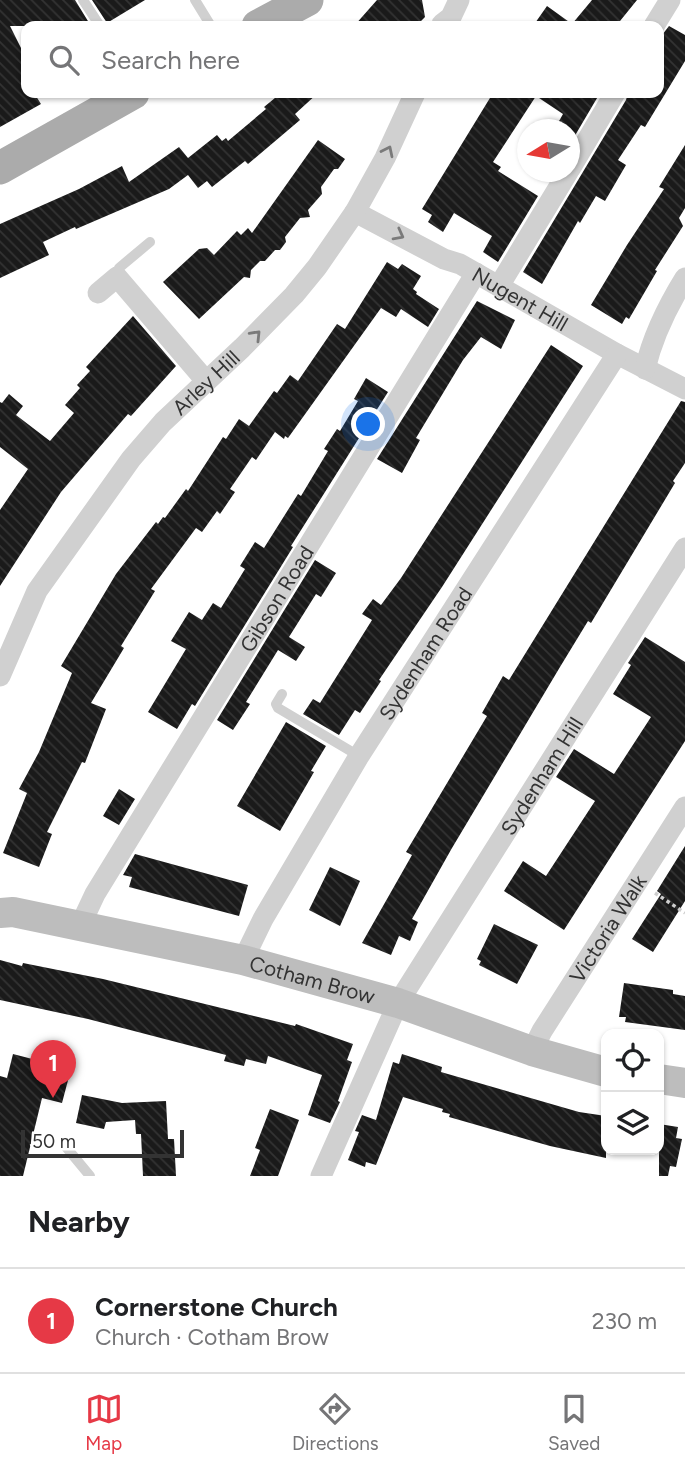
<!DOCTYPE html>
<meta charset="utf-8">
<style>
:root{--surface:#fff;--page:#f6f6f6;--text:#202124;--muted:#757577;--line:#e0e0e0;--accent:#e63946}
body{margin:0;font-family:Figtree,sans-serif;background:var(--page);color:var(--text)}
.controls{position:absolute;right:21px;bottom:21px;display:grid;overflow:hidden;border-radius:14px;box-shadow:0 2px 5px #0004}
.controls button{width:63px;height:63px;display:grid;place-items:center;padding:0;border:0;border-bottom:2px solid var(--line);background:var(--surface);color:var(--text);font:35px sans-serif}
.compass{position:absolute;left:517px;top:119px;width:63px;height:63px;border-radius:50%;background:var(--surface);box-shadow:0 2px 5px #0004;rotate:259deg}
.scale{position:absolute;left:21px;bottom:18px;width:163px;box-sizing:border-box;padding-left:7px;border:4px solid #333;border-top:0;font-size:19px;line-height:24px;white-space:nowrap;color:#333;-webkit-text-stroke:5px #fff;paint-order:stroke}
.you{position:absolute;left:369px;top:425px;width:24px;height:24px;margin:-18px;border:5px solid #fff;border-radius:50%;background:#1a73e8;box-shadow:0 0 0 10px #1a73e833}
.badge{display:grid;place-items:center;width:46px;height:46px;border-radius:50%;background:var(--accent);color:#fff;font-size:23px;font-weight:700}
.pin{position:absolute;translate:-50% -58px;filter:drop-shadow(0 2px 4px #0008)}
.pin::after{content:'';position:absolute;top:37px;width:24px;height:21px;background:inherit;clip-path:polygon(0 0,100% 0,50% 100%)}
.list{margin:0;padding:0;list-style:none}
h2{display:flex;justify-content:space-between;align-items:center;height:91px;margin:0;padding:0 28px;font-size:30px}
h2 small{font-size:23px;font-weight:400;color:var(--muted)}
.list li{display:grid;grid-template-columns:46px 1fr auto;gap:21px;align-items:center;box-sizing:border-box;height:105px;padding:0 28px;border-top:2px solid var(--line)}
.list b{display:block;font-size:26px;white-space:nowrap}
.list p{margin:0;font-size:23px;white-space:nowrap;color:var(--muted)}
.list em{font-size:23px;font-style:normal;color:var(--muted)}
.icon{flex:none;width:38px;height:38px;fill:none;stroke:currentColor;stroke-width:2;stroke-linecap:round;stroke-linejoin:round}
.map{position:relative;flex:none;width:685px;height:1176px;overflow:hidden}
.search{position:absolute;background:var(--surface);box-shadow:0 2px 5px #0004;left:21px;right:21px;top:21px;height:77px;display:flex;align-items:center;gap:18px;box-sizing:border-box;padding:0 24px;border-radius:14px;color:var(--muted);font-size:26px}
.sheet{height:196px;background:var(--surface)}
nav{display:flex;justify-content:space-around;align-items:center;box-sizing:border-box;height:98px;border-top:2px solid var(--line);background:var(--surface);font-size:19px;color:var(--muted)}
nav a{display:grid;justify-items:center;gap:4px}
nav .on{color:var(--accent)}
.map>svg:first-child{display:block}
.building{fill:url(#building-back-hatch)}
.lines{fill:none;stroke-linecap:round;stroke-linejoin:round}
.path{stroke:#cdcdcd;stroke-width:3.5;stroke-dasharray:3.5 3.5;stroke-linecap:butt}
.lane{stroke:#d0d0d0;stroke-width:10}
.street{stroke:#d0d0d0;stroke-width:21}
.secondary{stroke:#bdbdbd;stroke-width:30}
.primary{stroke:#ababab;stroke-width:33}
.oneway{stroke:#7a7a7a}
.labels{text-anchor:middle;dominant-baseline:central;stroke-width:7;stroke-linejoin:round;paint-order:stroke}
.street-label{font-size:21px;fill:#333;stroke:#fff}
</style>
<div class="map">
<svg width="685" height="1176" viewBox="0 0 685 1176">
<defs>
<pattern id="building-back-hatch" width="6" height="6" patternUnits="userSpaceOnUse" patternTransform="scale(1.75)"><rect width="6" height="6" fill="#1a1a1a"/><path d="M-1 5l2 2M0 0l6 6M5-1l2 2" fill="none" stroke="#333"/></pattern>
</defs>
<rect width="100%" height="100%" fill="#fff"/>
<!-- building -->
<path class="building" d="M 0,0 L 75,0 L 91,26 L 10,26 L 26,58 L 26,93 L 34,93 L 41,104 L 0,127 Z
M 92,0 L 145,0 L 107,23 Z
M 377,0 L 422,0 L 425,17 L 416,26 L 354,26 Z
M 592,0 L 637,0 L 616,26 L 533,26 L 547,6 L 572,24 Z
M 669,26 L 685,35 L 685,61 L 645,127 L 641,125 L 618,160 L 626,165 L 605,201 L 596,196 L 580,223 L 578,221 L 542,284 L 523,272 L 626,100 L 628,93 L 659,93 L 659,39 Z
M 281,93 L 318,93 L 295,114 L 300,120 L 248,164 L 245,161 L 212,187 L 207,181 L 198,188 L 188,175 L 169,189 L 76,229 L 75,227 L 43,242 L 49,255 L 0,278 L 0,224 L 79,189 L 122,166 L 129,182 L 179,147 L 188,158 L 217,135 L 222,141 L 226,138 L 228,141 L 266,109 L 264,107 Z
M 493,93 L 600,93 L 570,144 L 570,130 L 554,130 L 563,114 L 536,96 L 493,162 L 501,167 L 498,171 L 538,196 L 498,262 L 483,252 L 492,236 L 454,213 L 443,232 L 428,222 L 432,215 L 422,209 Z
M 318,140 L 345,159 L 338,169 L 334,169 L 321,187 L 322,194 L 308,210 L 310,217 L 300,218 L 285,237 L 286,242 L 280,250 L 275,250 L 265,261 L 260,261 L 251,270 L 250,278 L 244,277 L 199,319 L 163,282 L 199,249 L 207,248 L 214,255 L 237,231 L 241,235 L 248,228 L 252,233 Z
M 685,145 L 685,208 L 679,218 L 683,226 L 655,270 L 657,271 L 629,319 L 626,317 L 622,324 L 591,305 L 627,245 L 664,189 L 659,187 Z
M 387,262 L 398,269 L 402,264 L 421,276 L 413,289 L 417,292 L 416,294 L 439,309 L 428,327 L 401,309 L 396,317 L 381,308 L 288,438 L 285,436 L 284,439 L 275,432 L 256,460 L 252,457 L 230,489 L 235,492 L 220,514 L 217,511 L 202,532 L 196,528 L 151,589 L 155,591 L 121,646 L 124,648 L 91,703 L 106,709 L 85,763 L 82,762 L 47,832 L 52,834 L 39,867 L 3,853 L 27,793 L 19,789 L 39,752 L 72,673 L 61,666 L 116,574 L 156,522 L 158,524 L 163,517 L 165,518 L 186,489 L 188,491 L 223,437 L 226,439 L 239,419 L 249,426 L 274,391 L 277,393 L 290,375 L 298,381 L 337,324 L 345,329 Z
M 477,301 L 515,320 L 501,349 L 481,337 L 463,360 L 416,438 L 420,440 L 402,473 L 377,459 Z
M 133,316 L 176,366 L 131,416 L 128,414 L 61,492 L 0,586 L 0,510 L 28,469 L 0,447 L 0,402 L 2,403 L 9,394 L 23,406 L 16,415 L 50,441 L 74,413 L 65,405 L 80,388 L 77,385 L 90,371 L 86,367 Z
M 551,345 L 583,366 L 442,587 L 379,680 L 381,681 L 360,713 L 355,710 L 339,735 L 303,714 L 313,699 L 320,703 L 372,620 L 362,614 L 373,599 L 381,605 L 401,578 Z
M 366,378 L 388,392 L 291,546 L 293,547 L 195,706 L 192,704 L 177,729 L 148,712 L 186,649 L 171,641 L 189,612 L 202,620 L 213,603 L 221,608 L 245,569 L 240,566 L 255,542 L 264,548 L 298,494 L 301,496 L 328,451 L 324,449 L 337,429 L 340,431 L 358,401 L 354,399 Z
M 681,401 L 685,402 L 685,463 L 673,481 L 675,483 L 591,623 L 588,621 L 560,667 L 452,848 L 412,919 L 418,922 L 410,941 L 399,936 L 391,955 L 362,943 L 412,855 L 406,852 L 487,716 L 482,713 L 503,676 L 509,680 Z
M 315,560 L 336,573 L 321,597 L 316,594 L 289,637 L 305,647 L 296,661 L 278,650 L 246,702 L 250,704 L 233,730 L 217,720 Z
M 645,637 L 685,662 L 685,741 L 564,930 L 504,891 L 523,861 L 546,876 L 595,801 L 556,777 L 574,749 L 614,774 L 651,717 L 613,694 L 631,665 L 628,663 Z
M 286,722 L 326,746 L 311,771 L 314,772 L 280,831 L 237,806 Z
M 119,789 L 135,799 L 119,825 L 103,816 Z
M 685,846 L 685,901 L 653,952 L 632,939 L 661,894 L 657,891 Z
M 135,854 L 248,885 L 239,916 L 129,887 L 132,877 L 123,875 Z
M 330,867 L 360,881 L 340,926 L 309,910 Z
M 494,924 L 538,945 L 517,984 L 479,965 L 481,961 L 477,959 Z
M 0,960 L 22,966 L 23,963 L 103,979 L 295,1026 L 296,1024 L 353,1044 L 347,1060 L 352,1062 L 338,1101 L 340,1102 L 330,1123 L 308,1115 L 322,1075 L 268,1056 L 266,1064 L 246,1059 L 244,1066 L 224,1061 L 226,1055 L 88,1019 L 0,1000 Z
M 624,983 L 673,990 L 673,994 L 685,996 L 685,1030 L 625,1022 L 626,1017 L 619,1017 Z
M 13,1054 L 71,1069 L 62,1103 L 42,1098 L 23,1176 L 0,1176 L 0,1076 L 7,1078 Z
M 402,1054 L 442,1067 L 441,1072 L 579,1112 L 606,1116 L 606,1158 L 550,1146 L 449,1117 L 450,1114 L 442,1112 L 443,1109 L 403,1097 L 376,1165 L 366,1162 L 365,1167 L 348,1160 L 359,1132 L 355,1131 L 362,1115 L 376,1120 L 393,1062 L 399,1064 Z
M 82,1095 L 122,1103 L 166,1101 L 168,1139 L 174,1139 L 176,1176 L 143,1176 L 141,1134 L 136,1134 L 135,1120 L 106,1122 L 104,1129 L 76,1123 Z
M 270,1109 L 299,1120 L 278,1176 L 250,1176 L 260,1150 L 255,1148 Z
M 659,1124 L 678,1127 L 676,1138 L 682,1139 L 676,1167 L 670,1166 L 668,1176 L 659,1176 Z"/>
<g class="lines">
<!-- path -->
<path class="path" d="M 655,893 L 685,913"/>
<!-- lane -->
<path class="lane" d="M 83,0 L 100,26
M 195,0 L 211,26
M 117,277 L 119,268 L 150,242
M 282,694 L 276,704 L 278,708 L 359,756
M 66,1147 L 90,1176"/>
<!-- street -->
<g class="street">
<path d="M 442,24 L 451,17 L 459,0"/>
<path d="M 654,26 L 670,0"/>
<path d="M 570,169 L 615,93"/>
<path id="s1" d="M 355,212 L 444,259 L 460,264 L 617,354 L 685,389"/>
<path d="M 499,286 L 568,172"/>
<path d="M 98,293 L 117,277 L 206,381"/>
<path d="M 645,369 C 653,335 667,307 685,278"/>
<path id="s2" d="M 0,676 L 37,591 L 131,459 L 163,422 L 242,348 L 294,295 L 317,267 L 355,212 L 385,158 L 415,93"/>
<path id="s3" d="M 80,926 L 95,894 L 476,273"/>
<path id="s4" d="M 243,960 L 263,919 L 359,756 L 617,354"/>
<path id="s5" d="M 532,1051 L 542,1031 L 685,807"/>
<path id="s6" d="M 321,1176 L 398,1003 L 685,548"/>
</g>
<!-- secondary -->
<g class="secondary">
<path id="s7" d="M 0,913 L 13,912 L 243,960 L 398,1003 L 532,1051 L 606,1072"/>
<path d="M 659,1079 L 685,1083"/>
</g>
<!-- primary -->
<path class="primary" d="M 258,26 L 307,0
M 0,168 L 133,93"/>
</g>
<!-- one-way arrows -->
<defs><path id="oneway-chevron" d="M-2-3.5L2.5 0L-2 3.5" fill="none" stroke-width="1.6" stroke-linecap="round" stroke-linejoin="round" transform="scale(1.75)"/></defs>
<g class="oneway">
<use href="#oneway-chevron" transform="translate(388 151) rotate(-64)"/>
<use href="#oneway-chevron" transform="translate(399 235) rotate(28)"/>
<use href="#oneway-chevron" transform="translate(256 335) rotate(-46)"/>
</g>
<g class="labels">
<!-- street labels -->
<g class="street-label">
<text stroke="none"><textPath href="#s1" startOffset="187">Nugent Hill</textPath></text>
<text stroke="none"><textPath href="#s2" startOffset="362">Arley Hill</textPath></text>
<text stroke="none"><textPath href="#s3" startOffset="382">Gibson Road</textPath></text>
<text stroke="none"><textPath href="#s4" startOffset="357">Sydenham Road</textPath></text>
<text stroke="none"><textPath href="#s6" startOffset="458">Sydenham Hill</textPath></text>
<text stroke="none"><textPath href="#s5" startOffset="144">Victoria Walk</textPath></text>
<text stroke="none"><textPath href="#s7" startOffset="320">Cotham Brow</textPath></text>
</g>
</g>
</svg>
<div class="controls">
<button><svg class="icon" aria-label="locate" viewBox="0 0 24 24"><circle cx="12" cy="12" r="6"/><path d="M12 2v4M12 18v4M2 12h4M18 12h4"/></svg></button>
<button><svg class="icon" aria-label="layers" viewBox="0 0 24 24"><path d="M12 4l9 5-9 5-9-5zM3 14l9 5 9-5"/></svg></button>
</div>
<svg class="compass" viewBox="-18 -18 36 36"><path d="M0-13l5 13h-10z" fill="#e53935"/><path d="M0 13l5-13h-10z" fill="#757577"/></svg>
<div class="scale">50 m</div>
<div class="you"></div>
<div class="pin badge" style="left:53px;top:1098px">1</div>
<div class="search"><svg class="icon" aria-label="search" viewBox="0 0 24 24"><circle cx="10" cy="10" r="6"/><path d="M15 15l6 6"/></svg>Search here</div>
</div>
<section class="sheet">
<h2>Nearby<small></small></h2>
<ul class="list">
<li><span class="badge">1</span><div><b>Cornerstone Church</b><p>Church · Cotham Brow</p></div><em>230 m</em></li>
</ul>
</section>
<nav>
<a class="on"><svg class="icon" aria-label="map" viewBox="0 0 24 24"><path d="M3 6l6-2 6 2 6-2v14l-6 2-6-2-6 2zM9 4v14M15 6v14"/></svg>Map</a>
<a><svg class="icon" aria-label="directions" viewBox="0 0 24 24"><path d="M12 3l9 9-9 9-9-9zM9 14v-3h6M13 9l2 2-2 2"/></svg>Directions</a>
<a><svg class="icon" aria-label="saved" viewBox="0 0 24 24"><path d="M7 4h10v16l-5-4-5 4z"/></svg>Saved</a>
</nav>
